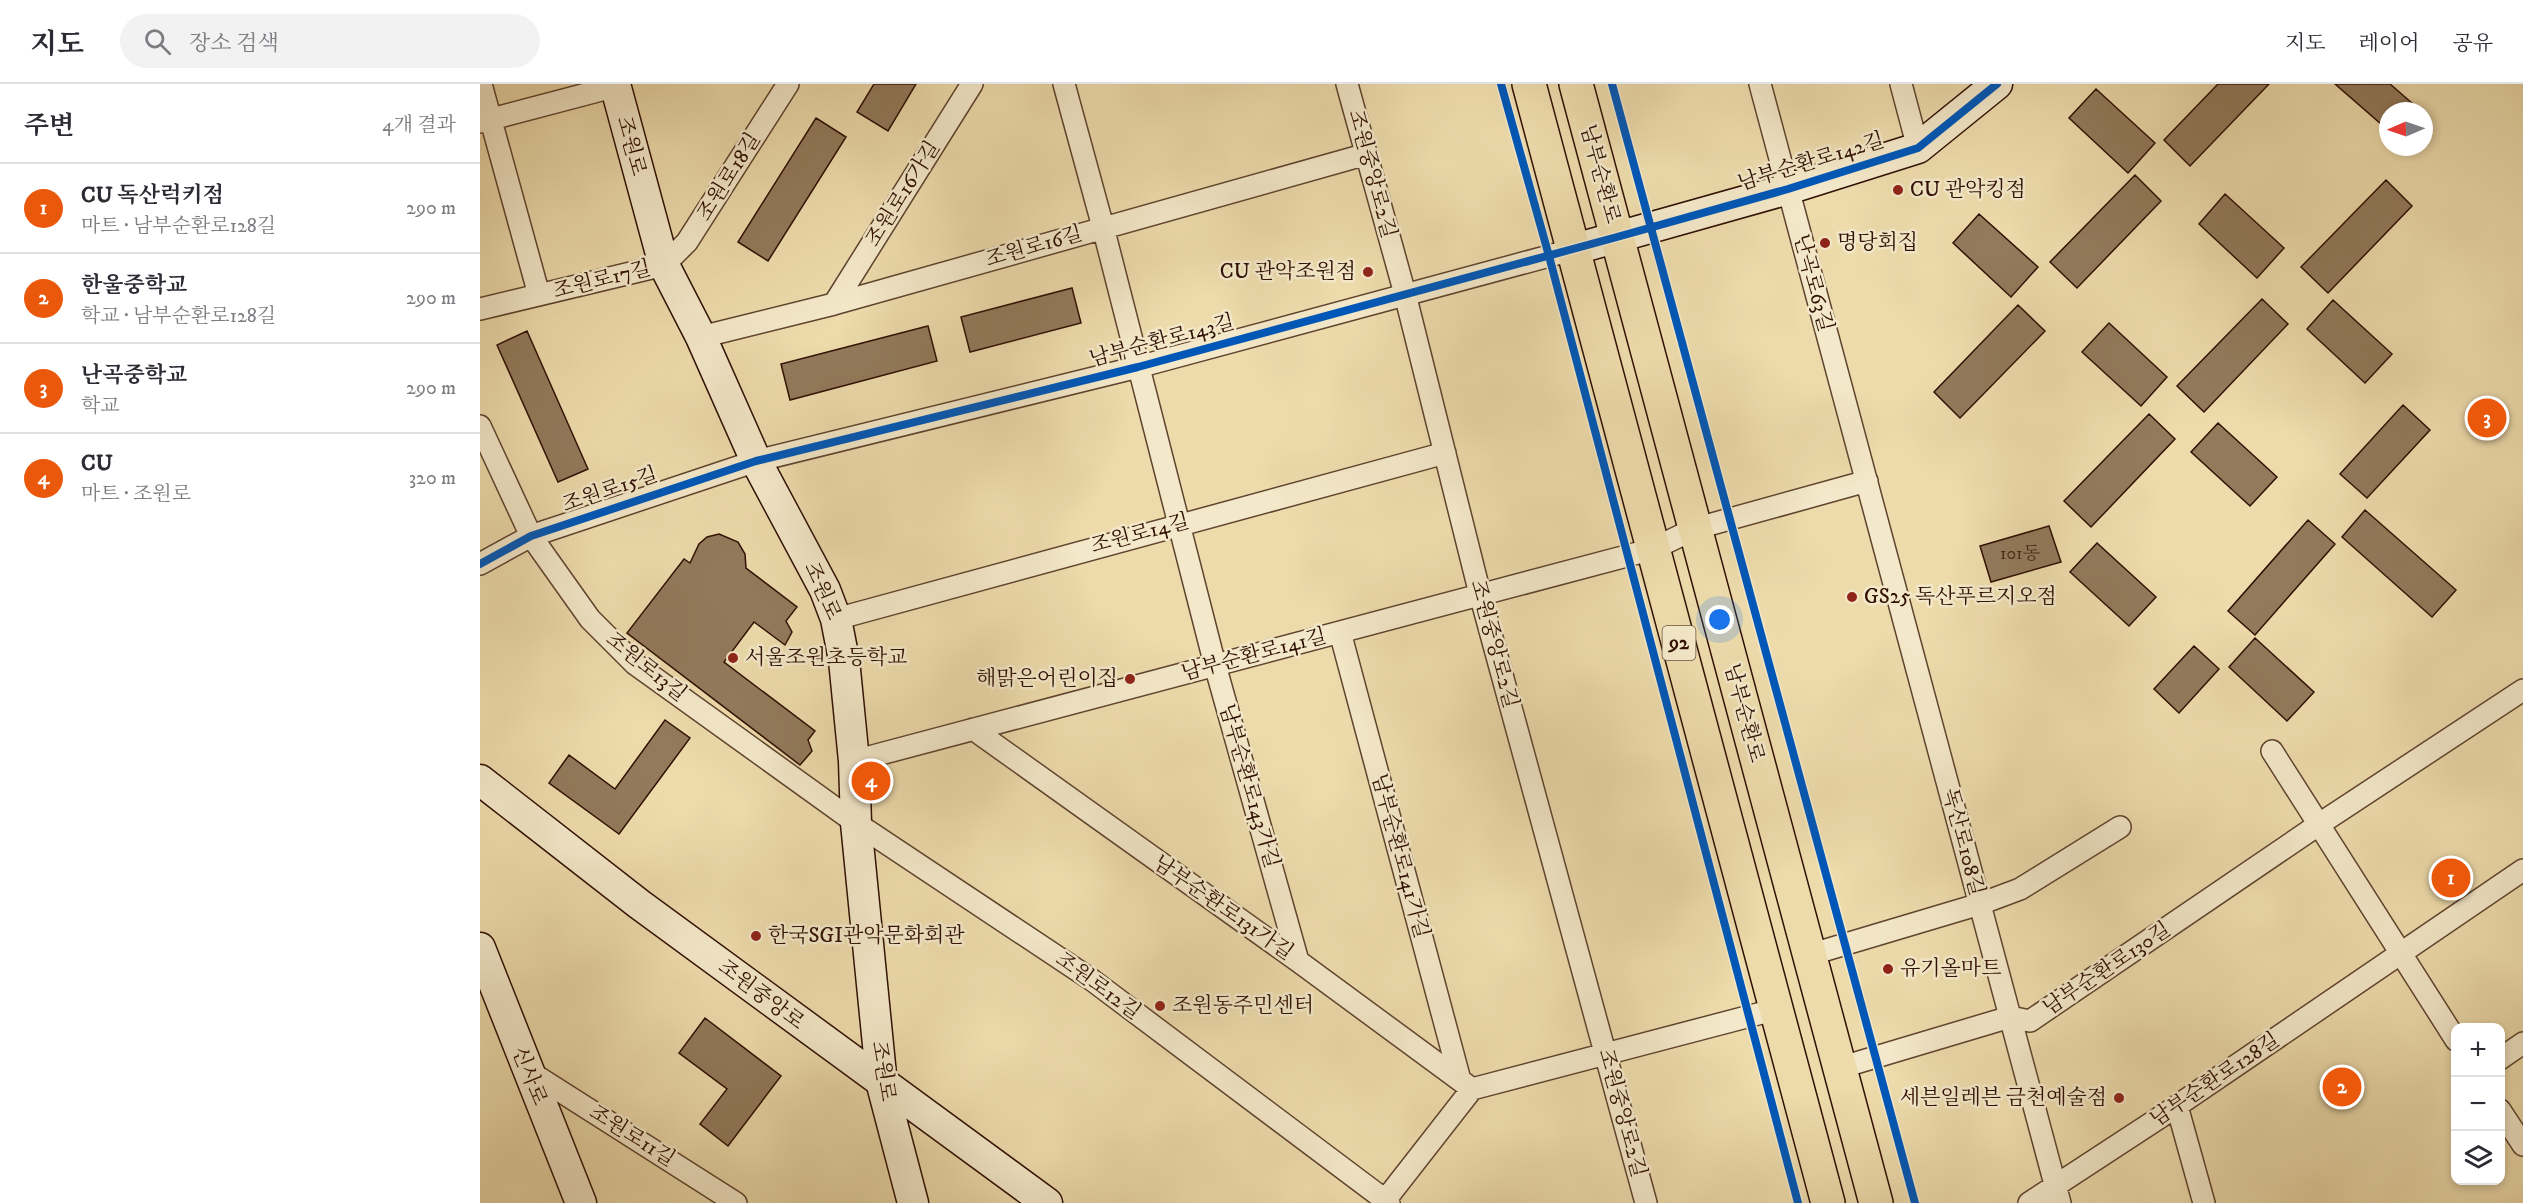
<!DOCTYPE html>
<html lang="ko">
<meta charset="utf-8">
<style>
:root{--surface:#fff;--page:#f2f2f3;--text:#2b2b33;--muted:#7c7c81;--line:#e1e1e2;--accent:#ea580c}
body{margin:0;font-family:"IM FELL DW Pica","Noto Serif KR",serif;background:var(--page);color:var(--text)}
.controls{position:absolute;right:18px;bottom:18px;display:grid;overflow:hidden;border-radius:12px;box-shadow:0 3px 9px #0003}
.controls button{width:54px;height:54px;display:grid;place-items:center;padding:0;border:0;border-bottom:2px solid var(--line);background:var(--surface);color:var(--text);font:30px sans-serif}
.compass{position:absolute;left:1899px;top:18px;width:54px;height:54px;border-radius:50%;background:var(--surface);box-shadow:0 3px 9px #0003;rotate:268deg}
.you{position:absolute;left:1240px;top:536px;width:21px;height:21px;margin:-15px;border:4px solid #fff;border-radius:50%;background:#1a73e8;box-shadow:0 0 0 9px #1a73e833}
.badge{display:grid;place-items:center;width:39px;height:39px;border-radius:50%;background:var(--accent);color:#fff;font-size:20px;font-weight:700}
.pin{position:absolute;translate:-50% -50%;border:3px solid #fff;box-shadow:0 2px 6px #0006}
.list{margin:0;padding:0;list-style:none}
h2{display:flex;justify-content:space-between;align-items:center;height:78px;margin:0;padding:0 24px;font-size:26px}
h2 small{font-size:20px;font-weight:400;color:var(--muted)}
.list li{display:grid;grid-template-columns:39px 1fr auto;gap:18px;align-items:center;box-sizing:border-box;height:90px;padding:0 24px;border-top:2px solid var(--line)}
.list b{display:block;font-size:22px;white-space:nowrap}
.list p{margin:0;font-size:20px;white-space:nowrap;color:var(--muted)}
.list em{font-size:20px;font-style:normal;color:var(--muted)}
.icon{flex:none;width:33px;height:33px;fill:none;stroke:currentColor;stroke-width:2;stroke-linecap:round;stroke-linejoin:round}
.map{position:relative;flex:none;width:2043px;height:1119px;overflow:hidden}
header{display:flex;align-items:center;gap:36px;box-sizing:border-box;height:84px;padding:0 30px;background:var(--surface);border-bottom:2px solid var(--line)}
header strong{font-size:28px}
nav{display:flex;gap:33px;margin-inline-start:auto;font-size:21px}
.search{width:420px;height:54px;background:var(--page);display:flex;align-items:center;gap:15px;box-sizing:border-box;padding:0 21px;border-radius:33px;color:var(--muted);font-size:22px}
main{display:flex}
aside{flex:1;background:var(--surface)}
.map>svg:first-child{display:block}
.building{fill:#927a5b;stroke:#301004;stroke-width:1.5}
.lines{fill:none;stroke-linecap:round;stroke-linejoin:round}
.street-casing{stroke:#5f432e;stroke-width:24}
.secondary-casing{stroke:#301004;stroke-width:33}
.primary-casing{stroke:#301004;stroke-width:36}
.street{stroke:#f3e8c9;stroke-width:21}
.secondary{stroke:#f3e8c9;stroke-width:30}
.primary{stroke:#eddbac;stroke-width:33}
.cycleway-casing{stroke:#f3e8c9;stroke-width:11}
.cycleway{stroke:#0057b8;stroke-width:8}
.poi-dot{fill:#8f2418;stroke:#f3e8c9;stroke-width:2}
.labels{text-anchor:middle;dominant-baseline:central;stroke-width:5;stroke-linejoin:round;paint-order:stroke}
.number-label{font-size:18px;fill:#482a1a}
.shield{fill:#f3e8c9;stroke:#6a513f;stroke-width:1.5}
.shield-label{font-size:20px;font-weight:bold;fill:#301004}
.street-label{font-size:21px;fill:#301004;stroke:#f3e8c9}
.poi-label{font-size:21px;fill:#301004;stroke:#f3e8c9;text-anchor:start}
</style>
<header>
<strong>지도</strong>
<div class="search"><svg class="icon" aria-label="search" viewBox="0 0 24 24"><circle cx="10" cy="10" r="6"/><path d="M15 15l6 6"/></svg>장소 검색</div>
<nav><a>지도</a><a>레이어</a><a>공유</a></nav>
</header>
<main>
<aside>
<h2>주변<small>4개 결과</small></h2>
<ul class="list">
<li><span class="badge">1</span><div><b>CU 독산럭키점</b><p>마트 · 남부순환로128길</p></div><em>290 m</em></li>
<li><span class="badge">2</span><div><b>한울중학교</b><p>학교 · 남부순환로128길</p></div><em>290 m</em></li>
<li><span class="badge">3</span><div><b>난곡중학교</b><p>학교</p></div><em>290 m</em></li>
<li><span class="badge">4</span><div><b>CU</b><p>마트 · 조원로</p></div><em>320 m</em></li>
</ul>
</aside>
<div class="map">
<svg width="2043" height="1119" viewBox="0 0 2043 1119">
<rect width="100%" height="100%" fill="#eddbac"/>
<filter id="stains"><feTurbulence type="fractalNoise" baseFrequency=".00333" numOctaves="4"/><feColorMatrix values="0 0 0 0 .2 0 0 0 0 .09 0 0 0 0 .02 0 0 0 .5 -.17"/></filter>
<radialGradient id="worn" r=".72"><stop offset=".6" stop-color="#630" stop-opacity="0"/><stop offset="1" stop-color="#630" stop-opacity=".3"/></radialGradient>
<!-- building -->
<path class="building" d="M 394,0 L 436,0 L 408,47 L 377,28 Z
M 1738,0 L 1789,0 L 1710,82 L 1684,56 Z
M 1855,0 L 1910,0 L 1941,27 L 1908,27 L 1908,46 Z
M 1616,5 L 1675,59 L 1648,89 L 1589,34 Z
M 336,34 L 366,53 L 288,177 L 258,158 Z
M 1655,91 L 1681,117 L 1597,204 L 1570,178 Z
M 1906,96 L 1932,122 L 1848,209 L 1821,183 Z
M 1745,110 L 1804,164 L 1777,194 L 1719,140 Z
M 1499,130 L 1558,183 L 1531,213 L 1473,159 Z
M 592,204 L 601,239 L 490,268 L 481,233 Z
M 1782,215 L 1808,240 L 1724,328 L 1697,302 Z
M 1853,216 L 1912,270 L 1885,299 L 1827,245 Z
M 1538,221 L 1565,247 L 1480,334 L 1454,308 Z
M 1629,239 L 1687,293 L 1661,322 L 1602,268 Z
M 448,242 L 457,277 L 310,316 L 301,280 Z
M 47,247 L 108,385 L 78,398 L 17,261 Z
M 1923,321 L 1950,346 L 1887,414 L 1860,390 Z
M 1669,330 L 1695,355 L 1611,443 L 1584,417 Z
M 1738,339 L 1797,393 L 1770,422 L 1711,368 Z
M 1885,426 L 1976,506 L 1952,533 L 1862,453 Z
M 1828,436 L 1855,460 L 1775,551 L 1748,527 Z
M 1569,442 L 1581,478 L 1511,498 L 1500,462 Z
M 239,450 L 258,458 L 265,470 L 266,484 L 317,523 L 306,537 L 312,548 L 305,561 L 274,538 L 244,578 L 335,647 L 328,656 L 332,667 L 320,681 L 147,549 L 204,475 L 210,479 L 219,460 L 227,453 Z
M 1617,459 L 1676,513 L 1649,542 L 1590,488 Z
M 1775,554 L 1834,608 L 1807,637 L 1749,583 Z
M 1714,562 L 1739,585 L 1699,629 L 1674,605 Z
M 185,636 L 210,654 L 139,750 L 69,699 L 89,671 L 135,705 Z
M 225,934 L 301,992 L 248,1062 L 220,1040 L 247,1005 L 199,969 Z"/>
<g class="lines">
<!-- street casing -->
<g class="street-casing">
<path id="street" d="M 1,0 L 59,211
M 584,0 L 623,143 L 735,581 L 818,877
M 867,0 L 925,210 L 1000,510 L 1166,1119
M 1280,0 L 1580,1119
M 1421,0 L 1438,64
M 0,38 L 129,4 L 133,0
M 354,220 L 492,0
M 0,225 L 184,181 L 207,158 L 308,0
M 221,253 L 354,220 L 887,70
M 0,342 L 51,452 L 110,535 L 155,580 L 376,739 L 612,896 L 909,1119
M 0,480 L 51,452 L 276,377 L 658,283 L 1095,165
M 356,535 L 965,369
M 860,548 L 980,996
M 493,645 L 818,877 L 992,1005
M 1792,667 L 1976,956
M 374,677 L 1173,465 L 1214,445 L 1387,397
M 1329,871 L 1500,820 L 1540,805 L 1640,743
M 2020,975 L 2043,959
M 1359,984 L 1530,933 L 1550,937 L 1838,741 L 2043,606
M 47,986 L 256,1119
M 1697,1022 L 1724,1119
M 2020,1026 L 2043,1061
M 903,1119 L 992,1005 L 1297,925
M 1549,1119 L 1682,1032 L 2043,786"/>
</g>
<!-- secondary casing -->
<g class="secondary-casing">
<path id="secondary" d="M 135,0 L 184,181 L 221,253 L 276,377 L 345,506 L 356,535 L 364,576 L 374,677 L 376,739 L 402,1001 L 433,1119
M 1095,165 L 1308,105 L 1438,64 L 1517,0
M 0,696 L 159,820 L 567,1119
M 0,864 L 101,1119"/>
</g>
<!-- primary casing -->
<g class="primary-casing">
<path id="primary" d="M 1049,0 L 1348,1119
M 1096,0 L 1396,1119"/>
</g>
<!-- street -->
<use href="#street" class="street"/>
<!-- secondary -->
<use href="#secondary" class="secondary"/>
<!-- primary -->
<use href="#primary" class="primary"/>
<!-- cycleway casing -->
<g class="cycleway-casing">
<path id="cycleway" d="M 1021,0 L 1069,172 L 1318,1119
M 1132,0 L 1435,1119
M 0,480 L 51,452 L 276,377 L 658,283 L 1137,153 L 1308,105 L 1438,64 L 1517,0"/>
</g>
<!-- cycleway -->
<use href="#cycleway" class="cycleway"/>
</g>
<!-- markers -->
<g class="poi-dot">
<circle cx="1418" cy="106" r="6"/>
<circle cx="1345" cy="159" r="6"/>
<circle cx="888" cy="188" r="6"/>
<circle cx="1372" cy="513" r="6"/>
<circle cx="253" cy="574" r="6"/>
<circle cx="650" cy="595" r="6"/>
<circle cx="276" cy="852" r="6"/>
<circle cx="1408" cy="885" r="6"/>
<circle cx="680" cy="922" r="6"/>
<circle cx="1639" cy="1014" r="6"/>
</g>
<g class="labels">
<!-- number labels -->
<g class="number-label">
<text x="1540" y="470">101동</text>
</g>
<!-- shield labels -->
<rect class="shield" x="1182.5" y="542" width="33" height="34" rx="4.5"/>
<g class="shield-label">
<text x="1199" y="559">92</text>
</g>
<!-- street labels -->
<g class="street-label">
<text transform="translate(151 62) rotate(75)">조원로</text>
<text transform="translate(1331 78) rotate(-17)">남부순환로142길</text>
<text transform="translate(892 90) rotate(75)">조원중앙로2길</text>
<text transform="translate(1120 90) rotate(75)">남부순환로</text>
<text transform="translate(249 93) rotate(-58)">조원로18길</text>
<text transform="translate(423 110) rotate(-58)">조원로16가길</text>
<text transform="translate(554 163) rotate(-16)">조원로16길</text>
<text transform="translate(122 196) rotate(-14)">조원로17길</text>
<text transform="translate(1333 199) rotate(75)">난곡로63길</text>
<text transform="translate(682 257) rotate(-15)">남부순환로143길</text>
<text transform="translate(130 406) rotate(-19)">조원로15길</text>
<text transform="translate(660 450) rotate(-15)">조원로14길</text>
<text transform="translate(342 507) rotate(66)">조원로</text>
<text transform="translate(1014 560) rotate(75)">조원중앙로2길</text>
<text transform="translate(774 571) rotate(-15)">남부순환로141길</text>
<text transform="translate(166 583) rotate(39)">조원로13길</text>
<text transform="translate(1264 629) rotate(75)">남부순환로</text>
<text transform="translate(769 702) rotate(74)">남부순환로143가길</text>
<text transform="translate(1483 758) rotate(75)">독산로108길</text>
<text transform="translate(920 772) rotate(75)">남부순환로141가길</text>
<text transform="translate(743 824) rotate(35)">남부순환로131가길</text>
<text transform="translate(1627 885) rotate(-34)">남부순환로130길</text>
<text transform="translate(618 902) rotate(36)">조원로12길</text>
<text transform="translate(281 911) rotate(37)">조원중앙로</text>
<text transform="translate(403 987) rotate(81)">조원로</text>
<text transform="translate(49 992) rotate(68)">신사로</text>
<text transform="translate(1735 996) rotate(-34)">남부순환로128길</text>
<text transform="translate(1142 1029) rotate(75)">조원중앙로2길</text>
<text transform="translate(152 1052) rotate(32)">조원로11길</text>
</g>
<!-- poi labels -->
<g class="poi-label">
<text x="1430" y="106">CU 관악킹점</text>
<text x="1357" y="159">명당회집</text>
<text x="876" y="188" text-anchor="end">CU 관악조원점</text>
<text x="1384" y="513">GS25 독산푸르지오점</text>
<text x="265" y="574">서울조원초등학교</text>
<text x="638" y="595" text-anchor="end">해맑은어린이집</text>
<text x="288" y="852">한국SGI관악문화회관</text>
<text x="1420" y="885">유기올마트</text>
<text x="692" y="922">조원동주민센터</text>
<text x="1627" y="1014" text-anchor="end">세븐일레븐 금천예술점</text>
</g>
</g>
<rect width="100%" height="100%" filter="url(#stains)"/>
<rect width="100%" height="100%" fill="url(#worn)"/>
</svg>
<div class="controls">
<button>+</button>
<button>−</button>
<button><svg class="icon" aria-label="layers" viewBox="0 0 24 24"><path d="M12 4l9 5-9 5-9-5zM3 14l9 5 9-5"/></svg></button>
</div>
<svg class="compass" viewBox="-18 -18 36 36"><path d="M0-13l5 13h-10z" fill="#e53935"/><path d="M0 13l5-13h-10z" fill="#7c7c81"/></svg>
<div class="you"></div>
<div class="pin badge" style="left:1971px;top:794px">1</div>
<div class="pin badge" style="left:1862px;top:1003px">2</div>
<div class="pin badge" style="left:2007px;top:334px">3</div>
<div class="pin badge" style="left:391px;top:697px">4</div>
</div>
</main>
